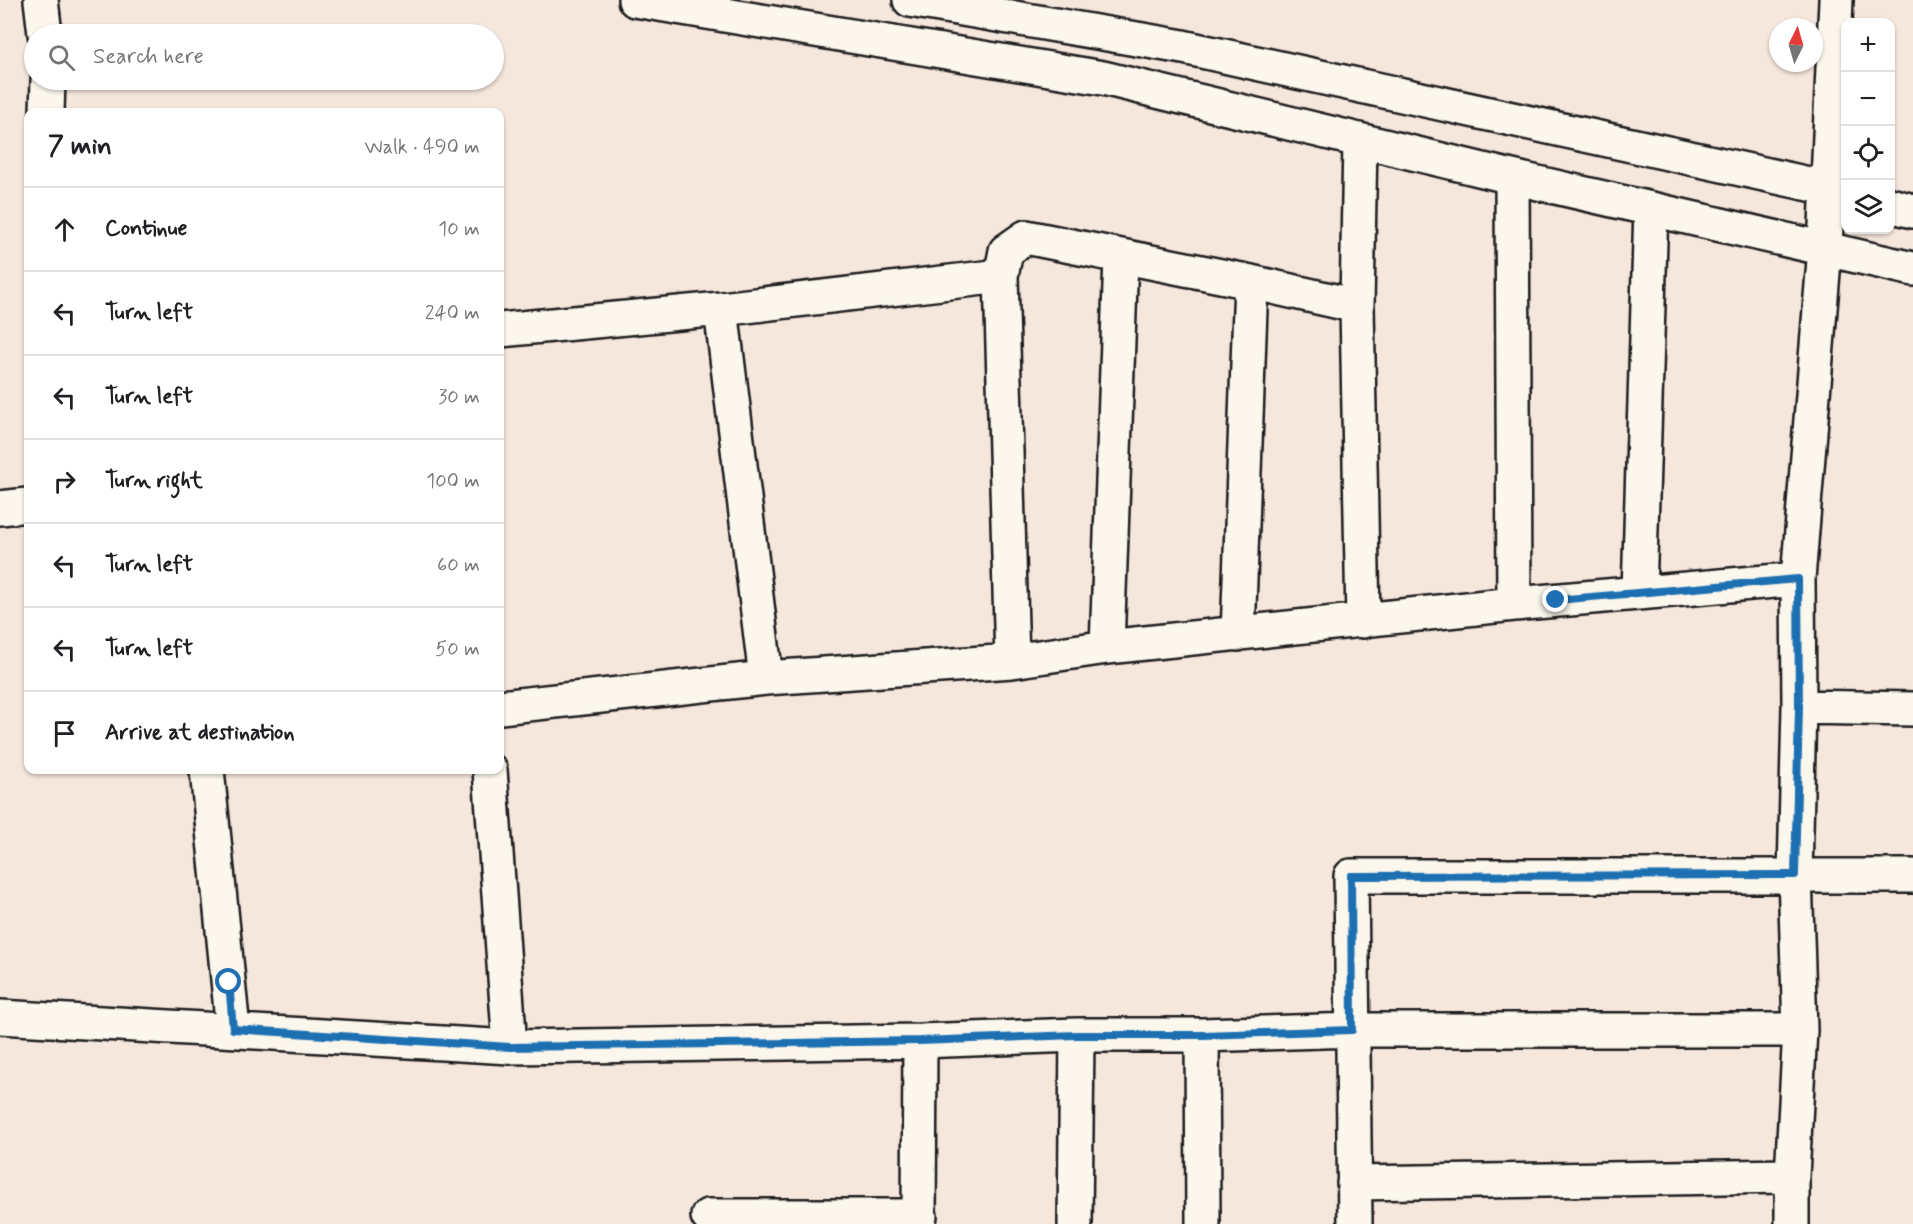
<!DOCTYPE html>
<meta charset="utf-8">
<style>
:root{--surface:#fff;--page:#f6f6f6;--text:#202124;--muted:#757577;--line:#e0e0e0}
body{margin:0;font-family:Mynerve,sans-serif;background:var(--page);color:var(--text)}
.controls{position:absolute;right:18px;top:18px;display:grid;overflow:hidden;border-radius:12px;box-shadow:0 2px 4px #0004}
.controls button{width:54px;height:54px;display:grid;place-items:center;padding:0;border:0;border-bottom:2px solid var(--line);background:var(--surface);color:var(--text);font:30px sans-serif}
.compass{position:absolute;left:1769px;top:18px;width:54px;height:54px;border-radius:50%;background:var(--surface);box-shadow:0 2px 4px #0004;rotate:5deg}
.stop{position:absolute;width:18px;height:18px;margin:-14px;border:4px solid #1f6fb2;border-radius:50%;background:#fff}
.stop.end{background:#1f6fb2;border-color:#fff;box-shadow:0 2px 6px #0008}
.list{margin:0;padding:0;list-style:none}
h2{display:flex;justify-content:space-between;align-items:center;height:78px;margin:0;padding:0 24px;font-size:26px}
h2 small{font-size:20px;font-weight:400;color:var(--muted)}
.list li{display:grid;grid-template-columns:39px 1fr auto;gap:18px;align-items:center;box-sizing:border-box;height:84px;padding:0 24px;border-top:2px solid var(--line)}
.list b{display:block;font-size:22px;white-space:nowrap}
.list em{font-size:20px;font-style:normal;color:var(--muted)}
.icon{flex:none;width:33px;height:33px;fill:none;stroke:currentColor;stroke-width:2;stroke-linecap:round;stroke-linejoin:round}
.map{position:relative;flex:none;width:1913px;height:1224px;overflow:hidden}
.search{position:absolute;background:var(--surface);box-shadow:0 2px 4px #0004;left:24px;top:24px;width:480px;height:66px;display:flex;align-items:center;gap:15px;box-sizing:border-box;padding:0 21px;border-radius:33px;color:var(--muted);font-size:22px}
.panel{position:absolute;background:var(--surface);box-shadow:0 2px 4px #0004;left:24px;top:108px;width:480px;height:666px;border-radius:12px}
.map>svg:first-child{display:block}
.lines{fill:none;stroke-linecap:round;stroke-linejoin:round}
.street-casing{stroke:#1c1c1c;stroke-width:38}
.street{stroke:#fbf7ec;stroke-width:33}
.route{stroke:#1f6fb2;stroke-width:8}
</style>
<div class="map">
<svg width="1913" height="1224" viewBox="0 0 1913 1224">
<rect width="100%" height="100%" fill="#f6e7dd"/>
<filter id="ink" filterUnits="userSpaceOnUse"><feTurbulence type="fractalNoise" baseFrequency=".0167" numOctaves="2"/><feDisplacementMap in="SourceGraphic" scale="12" xChannelSelector="R" yChannelSelector="G"/><feConvolveMatrix kernelMatrix="1 2 1 2 8 2 1 2 1" color-interpolation-filters="sRGB"/></filter>
<g filter="url(#ink)">
<g class="lines">
<!-- street casing -->
<g class="street-casing">
<path id="street" d="M 41,0 L 45,34
M 635,0 L 1103,78 L 1512,177 L 1913,269
M 910,0 L 1183,47 L 1846,192
M 47,112 L 48,80
M 1360,141 L 1357,306 L 1363,621
M 1512,177 L 1514,604
M 1890,205 L 1913,211
M 721,309 L 766,678
M 500,330 L 721,309 L 1001,276
M 0,508 L 28,505
M 1639,593 L 1651,209
M 1238,634 L 1251,282
M 1107,647 L 1121,257
M 1012,661 L 1001,276 L 1006,251 L 1026,237 L 1251,282 L 1357,306
M 500,707 L 766,678 L 1012,661 L 1107,647 L 1514,604 L 1798,579
M 1799,707 L 1913,709
M 207,770 L 233,1030
M 490,770 L 510,1047
M 0,1017 L 510,1047 L 920,1041 L 1077,1035 L 1202,1035 L 1352,1030 L 1800,1030
M 1202,1035 L 1203,1224
M 1354,1183 L 1792,1176
M 708,1216 L 920,1216
M 919,1224 L 920,1041
M 1075,1224 L 1077,1035
M 1355,1224 L 1351,876 L 1913,876
M 1792,1224 L 1792,1176 L 1800,1030 L 1795,875 L 1799,707 L 1798,579 L 1825,248 L 1836,0"/>
</g>
<!-- street -->
<use href="#street" class="street"/>
</g>
</g>
<g class="lines" filter="url(#ink)">
<!-- route -->
<path class="route" d="M 229,982 L 233,1029 L 510,1047 L 920,1041 L 1077,1035 L 1202,1035 L 1352,1030 L 1351,876 L 1795,875 L 1799,707 L 1798,579 L 1556,600"/>
</g>
</svg>
<div class="controls">
<button>+</button>
<button>−</button>
<button><svg class="icon" aria-label="locate" viewBox="0 0 24 24"><circle cx="12" cy="12" r="6"/><path d="M12 2v4M12 18v4M2 12h4M18 12h4"/></svg></button>
<button><svg class="icon" aria-label="layers" viewBox="0 0 24 24"><path d="M12 4l9 5-9 5-9-5zM3 14l9 5 9-5"/></svg></button>
</div>
<svg class="compass" viewBox="-18 -18 36 36"><path d="M0-13l5 13h-10z" fill="#e53935"/><path d="M0 13l5-13h-10z" fill="#757577"/></svg>
<div class="stop" style="left:229px;top:982px"></div>
<div class="stop end" style="left:1556px;top:600px"></div>
<div class="search"><svg class="icon" aria-label="search" viewBox="0 0 24 24"><circle cx="10" cy="10" r="6"/><path d="M15 15l6 6"/></svg>Search here</div>
<section class="panel">
<h2>7 min<small>Walk · 490 m</small></h2>
<ul class="list">
<li><svg class="icon" aria-label="ahead" viewBox="0 0 24 24"><path d="M12 20V5M6 11l6-6 6 6"/></svg><div><b>Continue</b></div><em>10 m</em></li>
<li><svg class="icon" aria-label="left" viewBox="0 0 24 24"><path d="M17 20v-9H6M10 6l-5 5 5 5"/></svg><div><b>Turn left</b></div><em>240 m</em></li>
<li><svg class="icon" aria-label="left" viewBox="0 0 24 24"><path d="M17 20v-9H6M10 6l-5 5 5 5"/></svg><div><b>Turn left</b></div><em>30 m</em></li>
<li><svg class="icon" aria-label="right" viewBox="0 0 24 24"><path d="M7 20v-9h11M14 6l5 5-5 5"/></svg><div><b>Turn right</b></div><em>100 m</em></li>
<li><svg class="icon" aria-label="left" viewBox="0 0 24 24"><path d="M17 20v-9H6M10 6l-5 5 5 5"/></svg><div><b>Turn left</b></div><em>60 m</em></li>
<li><svg class="icon" aria-label="left" viewBox="0 0 24 24"><path d="M17 20v-9H6M10 6l-5 5 5 5"/></svg><div><b>Turn left</b></div><em>50 m</em></li>
<li><svg class="icon" aria-label="arrive" viewBox="0 0 24 24"><path d="M6 21V4h12l-3 4 3 4H6"/></svg><div><b>Arrive at destination</b></div></li>
</ul>
</section>
</div>
